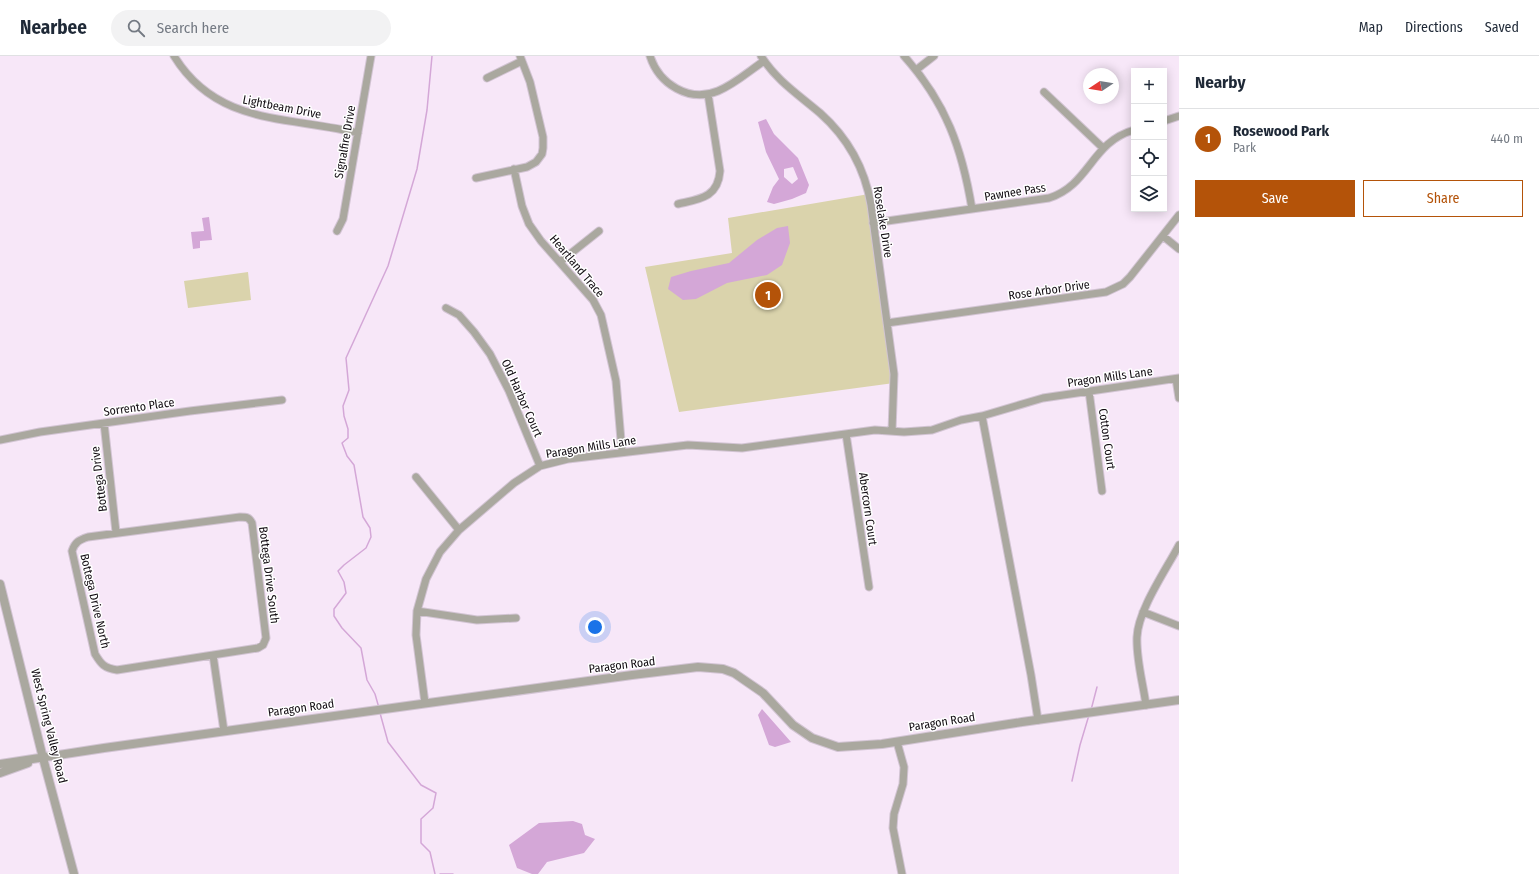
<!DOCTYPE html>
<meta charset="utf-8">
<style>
:root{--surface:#fff;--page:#f2f2f3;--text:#1f2937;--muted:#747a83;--line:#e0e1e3;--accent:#b45309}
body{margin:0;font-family:"Fira Sans Condensed",sans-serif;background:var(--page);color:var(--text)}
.controls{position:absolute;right:12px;top:12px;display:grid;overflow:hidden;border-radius:0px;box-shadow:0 2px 10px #0003}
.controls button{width:36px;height:36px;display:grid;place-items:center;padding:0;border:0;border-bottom:1px solid var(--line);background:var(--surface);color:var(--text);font:20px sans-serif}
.compass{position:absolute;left:1083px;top:12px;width:36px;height:36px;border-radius:50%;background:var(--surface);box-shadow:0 2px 10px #0003;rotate:258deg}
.you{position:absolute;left:595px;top:571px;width:14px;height:14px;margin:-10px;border:3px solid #fff;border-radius:50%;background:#1a73e8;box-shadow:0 0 0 6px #1a73e833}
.badge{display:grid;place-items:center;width:26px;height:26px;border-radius:50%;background:var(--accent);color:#fff;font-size:13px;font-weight:700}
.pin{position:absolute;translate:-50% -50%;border:2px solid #fff;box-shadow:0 1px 4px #0006}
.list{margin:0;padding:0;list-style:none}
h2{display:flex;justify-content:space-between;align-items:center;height:52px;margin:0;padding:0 16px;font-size:17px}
h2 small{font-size:13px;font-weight:400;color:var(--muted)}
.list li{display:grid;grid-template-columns:26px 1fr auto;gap:12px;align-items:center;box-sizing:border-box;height:60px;padding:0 16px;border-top:1px solid var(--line)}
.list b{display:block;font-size:15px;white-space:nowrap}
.list p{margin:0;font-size:13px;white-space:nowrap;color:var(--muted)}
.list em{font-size:13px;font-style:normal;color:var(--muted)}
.actions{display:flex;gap:8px;padding:12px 16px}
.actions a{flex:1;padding:9px 0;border:1px solid var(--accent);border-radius:0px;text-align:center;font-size:14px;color:var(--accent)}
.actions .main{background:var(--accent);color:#fff}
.icon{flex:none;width:22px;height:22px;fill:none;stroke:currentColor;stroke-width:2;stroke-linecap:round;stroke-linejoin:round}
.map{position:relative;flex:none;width:1179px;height:818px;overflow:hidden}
header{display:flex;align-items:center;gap:24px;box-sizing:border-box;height:56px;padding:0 20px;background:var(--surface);border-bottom:1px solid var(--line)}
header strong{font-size:19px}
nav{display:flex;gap:22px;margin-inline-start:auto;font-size:14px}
.search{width:280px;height:36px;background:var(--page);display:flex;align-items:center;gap:10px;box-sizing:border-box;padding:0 14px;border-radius:22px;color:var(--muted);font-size:15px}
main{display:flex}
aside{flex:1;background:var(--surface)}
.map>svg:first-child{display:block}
.green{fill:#dad3ac}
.water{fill:#d4a7d7;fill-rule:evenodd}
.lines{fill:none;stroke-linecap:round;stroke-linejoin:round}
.stream{stroke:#d4a7d7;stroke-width:1.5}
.minor-casing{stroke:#d2c4d3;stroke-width:9}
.tertiary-casing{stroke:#d2c4d3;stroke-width:10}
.minor{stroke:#aaa89f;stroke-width:7}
.tertiary{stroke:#aaa89f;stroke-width:8}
.labels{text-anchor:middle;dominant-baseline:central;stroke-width:3;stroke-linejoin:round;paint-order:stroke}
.street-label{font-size:12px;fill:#120c12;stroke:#fff}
</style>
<header>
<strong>Nearbee</strong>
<div class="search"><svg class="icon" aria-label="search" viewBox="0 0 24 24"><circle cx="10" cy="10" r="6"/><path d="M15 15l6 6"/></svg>Search here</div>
<nav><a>Map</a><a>Directions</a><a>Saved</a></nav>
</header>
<main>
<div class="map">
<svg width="1179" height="818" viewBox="0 0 1179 818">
<rect width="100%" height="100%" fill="#f7e7f8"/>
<!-- green -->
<path class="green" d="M 869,138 L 894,327 L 679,356 L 645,211 L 732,197 L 728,162 Z
M 248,216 L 251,244 L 188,252 L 184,225 Z"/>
<!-- water -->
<path class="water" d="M 766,63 L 774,78 L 798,102 L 809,129 L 806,137 L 792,143 L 774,148 L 767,146 L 773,131 L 779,123 L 766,96 L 758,66 ZM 793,111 L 798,123 L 792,128 L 784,121 L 784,113 Z
M 209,161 L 212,184 L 200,185 L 200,192 L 193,193 L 191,176 L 204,175 L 202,162 Z
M 788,170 L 790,187 L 782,209 L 767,219 L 727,227 L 696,243 L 683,244 L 668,233 L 671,221 L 691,215 L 729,207 L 757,184 L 777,172 Z
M 762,653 L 791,686 L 775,691 L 769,689 L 758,659 Z
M 573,765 L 582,768 L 585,779 L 595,783 L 584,797 L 547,806 L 538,818 L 532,818 L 517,812 L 509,789 L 539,767 Z"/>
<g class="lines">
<!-- stream -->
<path class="stream" d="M 379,652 L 375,638 L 367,624 L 361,592 L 342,572 L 334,560 L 334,553 L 346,537 L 344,526 L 338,515 L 344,509 L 366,492 L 371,481 L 370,472 L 363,461 L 354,409 L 347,400 L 342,387 L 348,382 L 348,373 L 344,360 L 343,350 L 349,334 L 346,302 L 388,210 L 417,113 L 427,54 L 432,0
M 1091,654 L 1097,631
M 380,657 L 388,686 L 421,729 L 436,737 L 433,752 L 421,763 L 421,787 L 430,796 L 435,818
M 1072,725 L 1080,689 L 1089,659
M 440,818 L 453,818"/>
<!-- minor casing -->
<g class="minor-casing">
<path id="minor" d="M 174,0 C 217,70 288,60 358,77
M 650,0 C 659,28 689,47 718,35 C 735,28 749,15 764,5
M 761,0 C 776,24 799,39 820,57 C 847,81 865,113 871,149 L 894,318 L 892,375
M 904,0 C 946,47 962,92 972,153
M 916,14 L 934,0
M 487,22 L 522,5
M 1044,36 L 1103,92
M 1164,65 L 1179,60
M 514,113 L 522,150 L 529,168 L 541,185 L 593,244 L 601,259 L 616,325 L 622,396
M 476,122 L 527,111 L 536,106 L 542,98 L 543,92 L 543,81 L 530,26 L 520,0
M 678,148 C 699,143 718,142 720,115 L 708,38
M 873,167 L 1049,142 C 1090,129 1091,86 1134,74
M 337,175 L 343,163 L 371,0
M 1163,180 L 1179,193
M 560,206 L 599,175
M 446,252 L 459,259 L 474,276 L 490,298 L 509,335 L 540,410
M 887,267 L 1106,236 L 1123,228 L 1130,221 L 1179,159
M 1176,323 L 1179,342
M 1089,335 L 1102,435
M 104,367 L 116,476
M 846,378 L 869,531
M 0,384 L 40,376 L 190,355 L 282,344
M 416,421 L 459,474
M 240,461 C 246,461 249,461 252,467 L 266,582 L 263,589 L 258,592 L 117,614 C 104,612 101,608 95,598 L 72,495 C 75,486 79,484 88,481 Z
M 417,555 L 477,564 L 516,562
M 1143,556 L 1179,570
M 213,599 L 224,675
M 425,647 L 416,579 L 417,555 L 426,523 L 440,496 L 459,474 L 514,427 L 540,410 L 568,403 L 688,389 L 742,392 L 875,374 L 904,376 L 932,374 L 961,364 L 982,360
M 1146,649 C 1143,627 1136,603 1137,581 C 1138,554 1166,514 1179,489
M 1038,664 L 1031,619 L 982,360 L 1043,342 L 1179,322
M 897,686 L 904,711 L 903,728 L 894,758 L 893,772 L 902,818"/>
</g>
<!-- tertiary casing -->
<g class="tertiary-casing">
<path id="tertiary" d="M 0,528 L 43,702 L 74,818
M 0,708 L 104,692 L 298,665 L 632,619 L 698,611 L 723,613 L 734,617 L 763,637 L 793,669 L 812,682 L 838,691 L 882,688 L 1022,666 L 1179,644
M 0,717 L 28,707"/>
</g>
<!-- minor -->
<use href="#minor" class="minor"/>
<!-- tertiary -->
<use href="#tertiary" class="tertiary"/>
</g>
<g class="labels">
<!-- street labels -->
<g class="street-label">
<text transform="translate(282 51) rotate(11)">Lightbeam Drive</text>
<text transform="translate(345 86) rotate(-80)">Signalfire Drive</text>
<text transform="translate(1015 136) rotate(-9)">Pawnee Pass</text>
<text transform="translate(883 166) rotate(81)">Roselake Drive</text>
<text transform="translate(577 210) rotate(50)">Heartland Trace</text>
<text transform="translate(1049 234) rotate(-8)">Rose Arbor Drive</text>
<text transform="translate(1110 321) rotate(-8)">Pragon Mills Lane</text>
<text transform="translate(522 342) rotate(66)">Old Harbor Court</text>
<text transform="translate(139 351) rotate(-8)">Sorrento Place</text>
<text transform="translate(1107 383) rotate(82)">Cotton Court</text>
<text transform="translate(591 391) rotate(-9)">Paragon Mills Lane</text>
<text transform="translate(99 423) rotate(-97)">Bottega Drive</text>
<text transform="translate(868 453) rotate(82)">Abercorn Court</text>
<text transform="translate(269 519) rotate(83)">Bottega Drive South</text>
<text transform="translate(95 545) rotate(77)">Bottega Drive North</text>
<text transform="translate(622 609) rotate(-7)">Paragon Road</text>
<text transform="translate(301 652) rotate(-8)">Paragon Road</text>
<text transform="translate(942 666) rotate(-9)">Paragon Road</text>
<text transform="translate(49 670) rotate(76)">West Spring Valley Road</text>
</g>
</g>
</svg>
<div class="controls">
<button>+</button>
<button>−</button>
<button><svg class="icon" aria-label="locate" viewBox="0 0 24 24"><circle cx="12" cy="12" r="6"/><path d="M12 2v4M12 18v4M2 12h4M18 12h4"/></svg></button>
<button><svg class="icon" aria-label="layers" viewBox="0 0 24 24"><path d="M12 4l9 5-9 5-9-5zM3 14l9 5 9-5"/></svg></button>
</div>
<svg class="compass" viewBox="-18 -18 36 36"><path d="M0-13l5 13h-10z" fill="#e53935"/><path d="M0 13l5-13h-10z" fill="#747a83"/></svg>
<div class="you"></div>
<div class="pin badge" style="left:768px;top:239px">1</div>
</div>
<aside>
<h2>Nearby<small></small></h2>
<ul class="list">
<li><span class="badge">1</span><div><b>Rosewood Park</b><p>Park</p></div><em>440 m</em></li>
</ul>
<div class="actions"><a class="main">Save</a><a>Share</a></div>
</aside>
</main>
